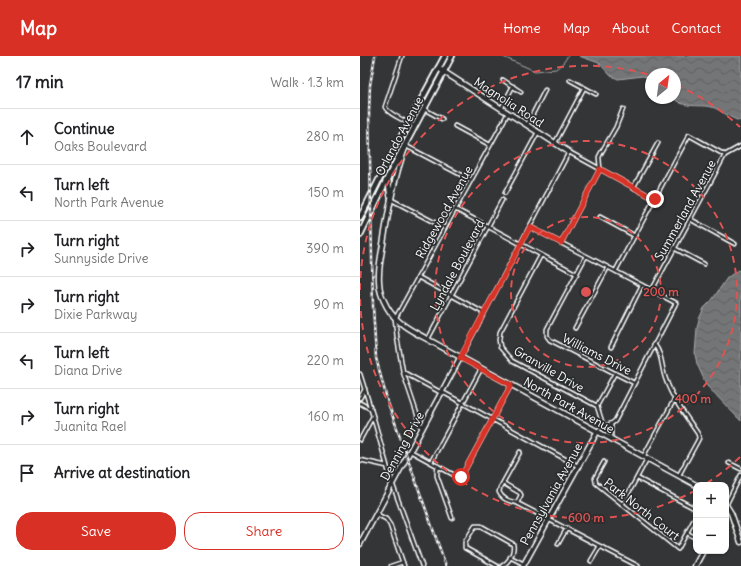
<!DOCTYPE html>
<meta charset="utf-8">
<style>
:root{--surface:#fff;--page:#f6f6f6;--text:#202124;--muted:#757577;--line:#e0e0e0;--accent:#d93025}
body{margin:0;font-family:Delius,sans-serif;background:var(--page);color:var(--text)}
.controls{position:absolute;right:12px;bottom:12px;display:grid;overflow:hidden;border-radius:8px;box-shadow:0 1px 3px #0004}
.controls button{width:36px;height:36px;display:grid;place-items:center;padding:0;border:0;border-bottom:1px solid var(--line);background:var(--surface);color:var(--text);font:20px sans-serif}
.compass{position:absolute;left:285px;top:12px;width:36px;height:36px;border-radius:50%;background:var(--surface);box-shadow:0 1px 3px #0004;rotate:29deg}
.stop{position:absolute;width:12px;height:12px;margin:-9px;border:3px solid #d93025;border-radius:50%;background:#fff}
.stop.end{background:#d93025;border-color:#fff;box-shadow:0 1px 4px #0008}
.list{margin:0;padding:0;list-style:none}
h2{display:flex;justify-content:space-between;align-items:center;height:52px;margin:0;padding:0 16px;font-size:17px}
h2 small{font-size:13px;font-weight:400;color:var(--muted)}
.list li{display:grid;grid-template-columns:26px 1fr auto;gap:12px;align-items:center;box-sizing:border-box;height:56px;padding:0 16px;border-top:1px solid var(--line)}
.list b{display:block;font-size:15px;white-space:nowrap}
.list p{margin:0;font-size:13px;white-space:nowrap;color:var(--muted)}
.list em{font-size:13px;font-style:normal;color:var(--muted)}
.actions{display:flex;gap:8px;padding:12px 16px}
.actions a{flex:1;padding:9px 0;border:1px solid var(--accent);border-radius:16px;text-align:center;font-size:14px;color:var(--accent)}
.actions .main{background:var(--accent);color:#fff}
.icon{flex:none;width:22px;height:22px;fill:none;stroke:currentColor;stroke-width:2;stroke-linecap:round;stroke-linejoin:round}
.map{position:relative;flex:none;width:381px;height:510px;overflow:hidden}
header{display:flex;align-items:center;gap:24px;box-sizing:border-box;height:56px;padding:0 20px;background:var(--accent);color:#fff}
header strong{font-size:19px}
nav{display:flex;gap:22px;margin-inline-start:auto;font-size:14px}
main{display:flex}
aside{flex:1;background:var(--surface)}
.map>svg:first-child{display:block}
.water{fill:url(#water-waves);stroke:#abacad}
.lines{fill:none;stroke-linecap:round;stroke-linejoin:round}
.stream{stroke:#abacad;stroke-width:1}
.street-casing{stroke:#fff;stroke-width:5.5}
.secondary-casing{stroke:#fff;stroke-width:7}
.primary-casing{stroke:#fff;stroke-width:8}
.street{stroke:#2a2d2e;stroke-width:2.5}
.secondary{stroke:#2a2d2e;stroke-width:4}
.primary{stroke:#2a2d2e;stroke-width:4.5}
.rail-casing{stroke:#fff;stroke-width:2.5}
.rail{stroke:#2a2d2e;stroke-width:1;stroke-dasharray:3;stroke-linecap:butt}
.route{stroke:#d93025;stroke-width:5}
.ring{fill:none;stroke:#de5353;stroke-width:2;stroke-dasharray:7 5}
.labels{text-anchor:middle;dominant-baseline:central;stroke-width:3.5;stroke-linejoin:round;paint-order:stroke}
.street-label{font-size:12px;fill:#fff;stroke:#2a2d2e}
.centre{fill:#de5353;stroke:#2a2d2e;stroke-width:2}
.ring-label{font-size:12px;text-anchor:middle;font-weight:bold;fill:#de5353;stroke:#2a2d2e;stroke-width:3.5;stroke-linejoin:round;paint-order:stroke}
</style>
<header>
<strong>Map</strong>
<nav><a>Home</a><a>Map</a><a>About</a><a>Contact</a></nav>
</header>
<main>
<aside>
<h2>17 min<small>Walk · 1.3 km</small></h2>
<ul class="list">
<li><svg class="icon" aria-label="ahead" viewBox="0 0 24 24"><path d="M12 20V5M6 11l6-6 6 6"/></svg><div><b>Continue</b><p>Oaks Boulevard</p></div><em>280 m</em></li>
<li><svg class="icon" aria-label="left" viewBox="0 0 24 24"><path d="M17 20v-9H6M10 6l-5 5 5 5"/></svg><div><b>Turn left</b><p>North Park Avenue</p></div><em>150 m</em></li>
<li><svg class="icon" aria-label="right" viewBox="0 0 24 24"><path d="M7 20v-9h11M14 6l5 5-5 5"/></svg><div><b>Turn right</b><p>Sunnyside Drive</p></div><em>390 m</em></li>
<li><svg class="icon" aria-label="right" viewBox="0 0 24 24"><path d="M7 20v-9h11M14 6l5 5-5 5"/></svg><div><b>Turn right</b><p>Dixie Parkway</p></div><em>90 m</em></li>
<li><svg class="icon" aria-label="left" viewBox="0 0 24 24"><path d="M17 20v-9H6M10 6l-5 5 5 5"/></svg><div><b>Turn left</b><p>Diana Drive</p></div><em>220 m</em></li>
<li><svg class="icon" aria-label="right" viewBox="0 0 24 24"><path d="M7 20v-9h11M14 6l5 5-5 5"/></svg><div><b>Turn right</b><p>Juanita Rael</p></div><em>160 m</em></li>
<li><svg class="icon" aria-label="arrive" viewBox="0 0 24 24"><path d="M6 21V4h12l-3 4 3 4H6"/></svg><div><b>Arrive at destination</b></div></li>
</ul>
<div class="actions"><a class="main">Save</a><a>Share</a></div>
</aside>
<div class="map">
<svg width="381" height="510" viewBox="0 0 381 510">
<defs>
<pattern id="water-waves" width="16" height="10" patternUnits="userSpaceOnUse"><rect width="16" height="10" fill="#737576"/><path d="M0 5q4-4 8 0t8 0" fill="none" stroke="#606061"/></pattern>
</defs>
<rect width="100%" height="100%" fill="#333536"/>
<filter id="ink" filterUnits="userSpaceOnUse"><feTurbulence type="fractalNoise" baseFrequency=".025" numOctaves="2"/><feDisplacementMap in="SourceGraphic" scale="8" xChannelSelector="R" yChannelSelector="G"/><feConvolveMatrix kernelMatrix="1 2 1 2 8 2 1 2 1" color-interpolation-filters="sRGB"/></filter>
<g filter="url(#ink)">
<!-- water -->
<path class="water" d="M 219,0 L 381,0 L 381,65 C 370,63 362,54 352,51 C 338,48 325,53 313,42 L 315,42 L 315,18 L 291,18 L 291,23 L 283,20 L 258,23 L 250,19 L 239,7 Z
M 378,214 L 381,216 L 381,365 L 347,330 L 337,308 L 335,298 L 337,272 L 339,263 L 344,252 L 352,244 L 367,222 Z"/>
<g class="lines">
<!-- stream -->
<path class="stream" d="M 141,0 L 175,15 L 196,13 L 203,7 L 208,0"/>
<!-- street casing -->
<g class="street-casing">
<path id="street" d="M 42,0 L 25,51 C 28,58 47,66 55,70
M 143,24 L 161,36
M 210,24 L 236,38
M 64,53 L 82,63
M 141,53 L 153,30
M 167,69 L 185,34
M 95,70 L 130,89
M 195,87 L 224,32
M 46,90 L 111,124
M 273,132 L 298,87
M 145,137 L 178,76
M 30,143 L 85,172
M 95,153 L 217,218
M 240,161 L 275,180
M 330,163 L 375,188
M 170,171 C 219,196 267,221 316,247 L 255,365 C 249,371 242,368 238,375
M 201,187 L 240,113 L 239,101 L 241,97 L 256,71 L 263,53
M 314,192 L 344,208
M 181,199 L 140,276 L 139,284 L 140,291 L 152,305 L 237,350
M 226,200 L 187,273 L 187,280 L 190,284 L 274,327
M 256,214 L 329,79 L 365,99
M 58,221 L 124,257
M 292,234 L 365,99 L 381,90
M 215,272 L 248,211
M 68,283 L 142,144
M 294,288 C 303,299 301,311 306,324 C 313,344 326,360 338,378 L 339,382 L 337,386 L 319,419
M 251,291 L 282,229
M 101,301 L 209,96 L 295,143
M 43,316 L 78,335 L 86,338 L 218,410
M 0,318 L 13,360 L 31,424 L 62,510
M 0,342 L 5,333
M 0,347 L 11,353
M 243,369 L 237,350 L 255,317
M 62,373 L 43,316 L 37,281 L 35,263 L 148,57
M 251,383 L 251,368
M 0,384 L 13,360
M 50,395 L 96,420 L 101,421 L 151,329
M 160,396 L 140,432 L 139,436 C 143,444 149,445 157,447 L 278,510
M 283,401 L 314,344
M 0,404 L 27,410
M 71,406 L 121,313
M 244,406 L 235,422 L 236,427 L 318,493 L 336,460
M 369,407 L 381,413
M 78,410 L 77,415 L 77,420 L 92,462
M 277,422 L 336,453
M 143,427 L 160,437 L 161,439 L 157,447
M 262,449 L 287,403
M 366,449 L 381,419
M 16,458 L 26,463 L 30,469 L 44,510
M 327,477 L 336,482
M 198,488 L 207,472
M 150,501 L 164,508
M 231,505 L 240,490
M 31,510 L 43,506
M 137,510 L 105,492 L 105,486 L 115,470 L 121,470 L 153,488 C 155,496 149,506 142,510"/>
</g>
<!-- secondary casing -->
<g class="secondary-casing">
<path id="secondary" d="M 78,12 L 209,96
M 45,92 C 34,122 29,152 24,182 C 22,196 18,211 19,225 C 19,234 23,244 27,251 C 36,267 52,275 67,283 L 336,429
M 28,121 L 30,139
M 366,449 L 371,457 L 381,486
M 0,488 L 100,302
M 163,510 L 237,376
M 335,510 L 343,495"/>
</g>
<!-- primary casing -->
<g class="primary-casing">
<path id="primary" d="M 0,162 L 33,96 L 85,0
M 0,179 L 28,121 L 92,0"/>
</g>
<!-- street -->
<use href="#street" class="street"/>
<!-- secondary -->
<use href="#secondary" class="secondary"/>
<!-- primary -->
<use href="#primary" class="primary"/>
<!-- rail casing -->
<g class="rail-casing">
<path id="rail" d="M 15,0 L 10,29 L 9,56 L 13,250 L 16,302 L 28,347 L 86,510"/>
</g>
<!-- rail -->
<use href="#rail" class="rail"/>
</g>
</g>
<g class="lines" filter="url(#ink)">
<!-- route -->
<path class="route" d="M 101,421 L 151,329 L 100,302 L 170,171 L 201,187 L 240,113 L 295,143"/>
</g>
<!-- distance rings -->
<g class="ring">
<circle cx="226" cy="236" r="75"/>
<circle cx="226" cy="236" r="151"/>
<path d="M380 401A226 226 0 0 1 344 429M336 434A226 226 0 0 1 0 238M0 234A226 226 0 0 1 290 19M316 29A226 226 0 0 1 380 71"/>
</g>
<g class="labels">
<!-- street labels -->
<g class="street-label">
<text transform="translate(149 46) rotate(33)">Magnolia Road</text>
<text transform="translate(39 80) rotate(-62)">Orlando Avenue</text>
<text transform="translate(325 154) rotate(-61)">Summerland Avenue</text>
<text transform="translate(84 156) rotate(-61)">Ridgewood Avenue</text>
<text transform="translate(97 209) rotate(-62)">Lyndale Boulevard</text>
<text transform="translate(237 298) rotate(27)">Williams Drive</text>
<text transform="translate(189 313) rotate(30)">Granville Drive</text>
<text transform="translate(209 349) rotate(29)">North Park Avenue</text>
<text transform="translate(42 390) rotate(-61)">Denning Drive</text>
<text transform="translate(191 438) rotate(-61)">Pennsylvania Avenue</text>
<text transform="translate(282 453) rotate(38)">Park North Court</text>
</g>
</g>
<circle cx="226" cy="236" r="6" class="centre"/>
<g class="ring-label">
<text x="301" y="240">200 m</text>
<text x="333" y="347">400 m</text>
<text x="226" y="466">600 m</text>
</g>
</svg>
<div class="controls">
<button>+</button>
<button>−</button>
</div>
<svg class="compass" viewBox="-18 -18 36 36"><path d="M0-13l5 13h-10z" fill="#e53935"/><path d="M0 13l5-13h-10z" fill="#757577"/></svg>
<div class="stop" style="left:101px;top:421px"></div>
<div class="stop end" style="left:295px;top:143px"></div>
</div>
</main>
